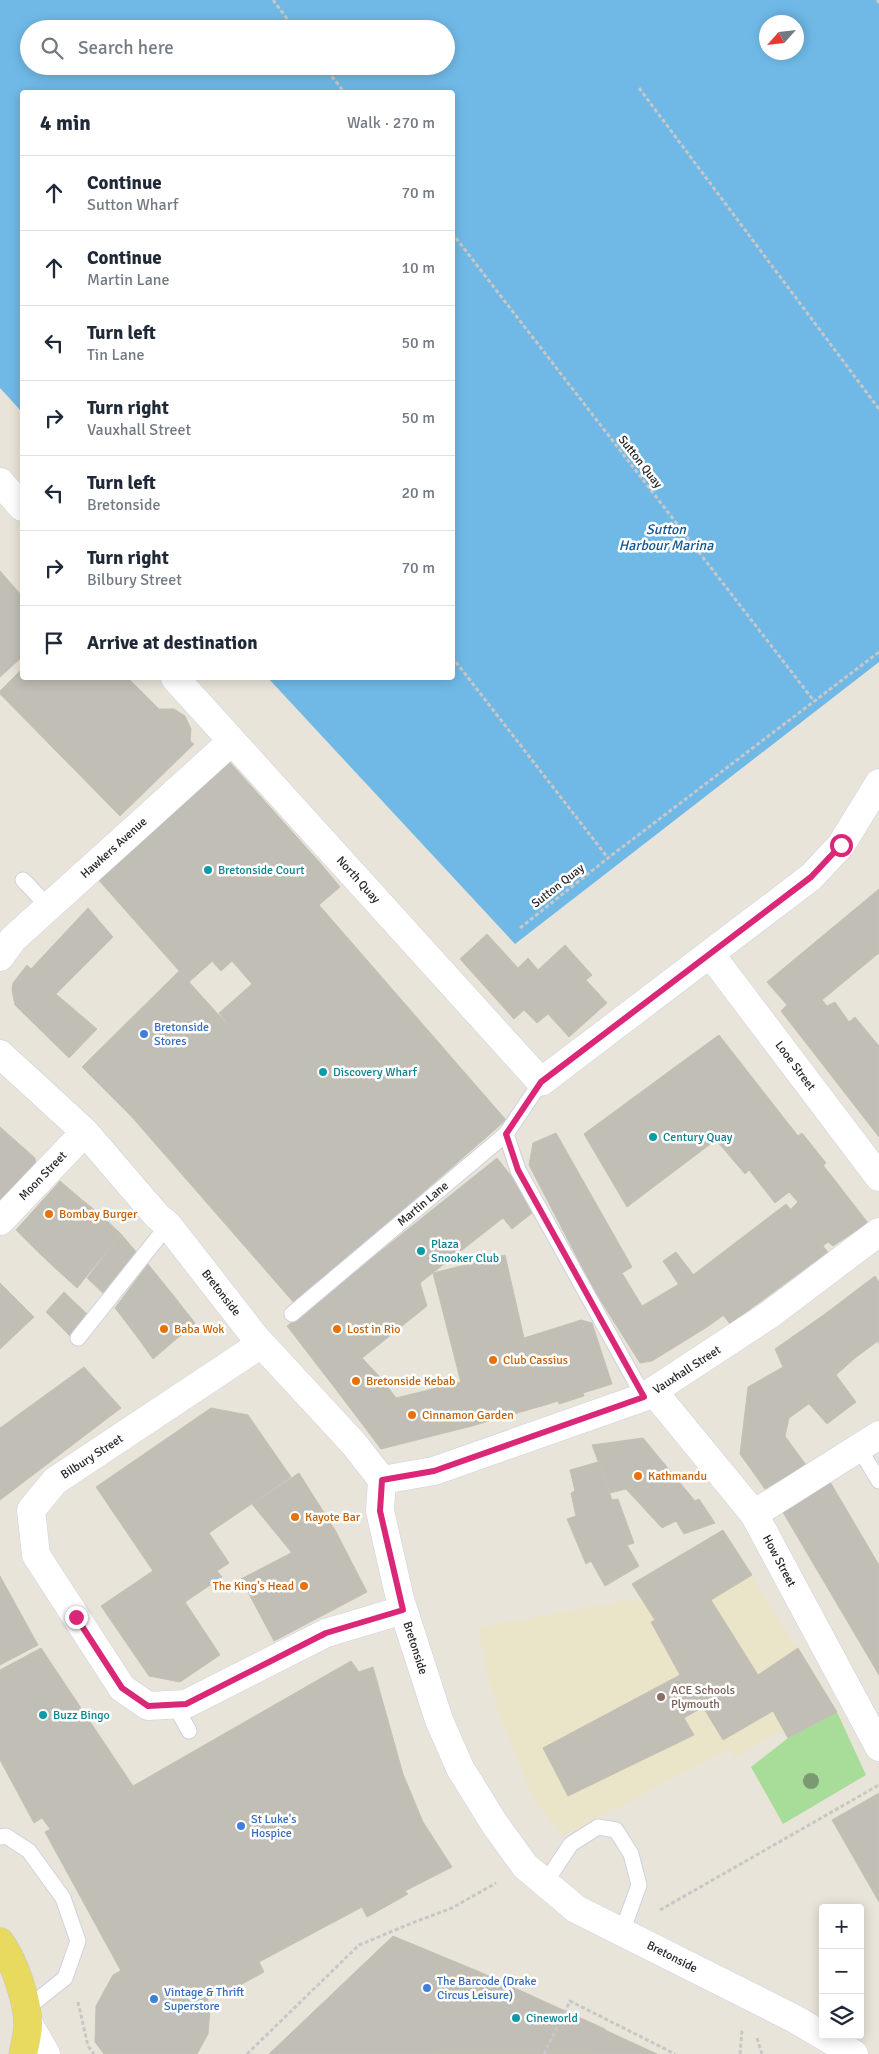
<!DOCTYPE html>
<meta charset="utf-8">
<style>
:root{--surface:#fff;--page:#f6f6f7;--text:#1f2937;--muted:#747a83;--line:#e0e1e3}
body{margin:0;font-family:Signika,sans-serif;background:var(--page);color:var(--text)}
.controls{position:absolute;right:15px;bottom:15px;display:grid;overflow:hidden;border-radius:5px;box-shadow:0 2px 12px #0003}
.controls button{width:45px;height:45px;display:grid;place-items:center;padding:0;border:0;border-bottom:1px solid var(--line);background:var(--surface);color:var(--text);font:25px sans-serif}
.compass{position:absolute;left:759px;top:15px;width:45px;height:45px;border-radius:50%;background:var(--surface);box-shadow:0 2px 12px #0003;rotate:243deg}
.stop{position:absolute;width:15px;height:15px;margin:-11px;border:4px solid #db2777;border-radius:50%;background:#fff}
.stop.end{background:#db2777;border-color:#fff;box-shadow:0 1px 5px #0008}
.list{margin:0;padding:0;list-style:none}
h2{display:flex;justify-content:space-between;align-items:center;height:65px;margin:0;padding:0 20px;font-size:21px}
h2 small{font-size:16px;font-weight:400;color:var(--muted)}
.list li{display:grid;grid-template-columns:32px 1fr auto;gap:15px;align-items:center;box-sizing:border-box;height:75px;padding:0 20px;border-top:1px solid var(--line)}
.list b{display:block;font-size:19px;white-space:nowrap}
.list p{margin:0;font-size:16px;white-space:nowrap;color:var(--muted)}
.list em{font-size:16px;font-style:normal;color:var(--muted)}
.icon{flex:none;width:28px;height:28px;fill:none;stroke:currentColor;stroke-width:2;stroke-linecap:round;stroke-linejoin:round}
.map{position:relative;flex:none;width:879px;height:2054px;overflow:hidden}
.search{position:absolute;background:var(--surface);box-shadow:0 2px 12px #0003;left:20px;top:20px;width:435px;height:55px;display:flex;align-items:center;gap:12px;box-sizing:border-box;padding:0 18px;border-radius:28px;color:var(--muted);font-size:19px}
.panel{position:absolute;background:var(--surface);box-shadow:0 2px 12px #0003;left:20px;top:90px;width:435px;height:590px;border-radius:5px}
.map>svg:first-child{display:block}
.education{fill:#eae4c9}
.green{fill:#a7dd98}
.water{fill:#70b9e7;fill-rule:evenodd}
.building{fill:#c1beb6;stroke:#c4c0b3}
.lines{fill:none;stroke-linecap:round;stroke-linejoin:round}
.lane-casing{stroke:#ced0e0;stroke-width:17}
.street-casing{stroke:#ced0e0;stroke-width:29}
.secondary-casing{stroke:#ced0e0;stroke-width:29}
.primary-casing{stroke:#c7c7c7;stroke-width:29}
.path{stroke:#c7c7c7;stroke-width:3;stroke-dasharray:4 2.5;stroke-linecap:butt}
.lane{stroke:#fff;stroke-width:15}
.street{stroke:#fff;stroke-width:28}
.secondary{stroke:#fff;stroke-width:28}
.primary{stroke:#e8d95f;stroke-width:28}
.tree{fill:#7c9a72}
.route{stroke:#db2777;stroke-width:6}
.culture-dot{fill:#0f9aa8;stroke:#fff;stroke-width:2}
.shop-dot{fill:#3f7fe0;stroke:#fff;stroke-width:2}
.food-dot{fill:#e8710a;stroke:#fff;stroke-width:2}
.education-dot{fill:#8d6e63;stroke:#fff;stroke-width:2}
.labels{text-anchor:middle;dominant-baseline:central;stroke-width:5;stroke-linejoin:round;paint-order:stroke}
.street-label{font-size:12px;fill:#272727;stroke:#fff}
.culture-label{font-size:12px;fill:#0d838f;stroke:#fff;text-anchor:start}
.shop-label{font-size:12px;fill:#366cbe;stroke:#fff;text-anchor:start}
.food-label{font-size:12px;fill:#c56008;stroke:#fff;text-anchor:start}
.education-label{font-size:12px;fill:#785e54;stroke:#fff;text-anchor:start}
.water-label{font-size:14px;font-style:italic;fill:#14558e;stroke:#fff}
</style>
<div class="map">
<svg width="879" height="2054" viewBox="0 0 879 2054">
<rect width="100%" height="100%" fill="#e9e4d9"/>
<!-- education -->
<path class="education" d="M 723,1530 L 837,1712 L 788,1738 L 782,1730 L 735,1758 L 729,1749 L 563,1836 L 536,1804 L 503,1725 L 489,1682 L 478,1627 L 620,1602 L 619,1598 L 632,1602 L 640,1597 L 632,1584 Z"/>
<!-- green -->
<path class="green" d="M 837,1712 L 866,1775 L 783,1824 L 751,1767 L 788,1738 Z"/>
<!-- water -->
<path class="water" d="M 0,0 L 879,0 L 879,662 L 515,944 L 268,678 L 452,678 L 452,92 L 22,92 L 22,412 L 0,388 ZM 766,22 L 796,22 L 796,52 L 766,52 ZM 29,29 L 446,29 L 446,66 L 29,66 Z"/>
<!-- building -->
<path class="building" d="M 0,571 L 22,596 L 22,657 L 0,677 Z
M 22,669 L 22,678 L 128,678 L 159,709 L 174,709 L 185,716 L 191,729 L 190,741 L 194,744 L 120,816 L 0,694 L 0,691 Z
M 227,759 L 321,864 L 189,982 L 95,876 Z
M 321,864 L 340,887 L 319,905 L 506,1120 L 295,1304 L 131,1116 L 231,1028 L 219,1013 L 252,984 L 232,961 L 221,971 L 212,961 Z
M 879,889 L 879,953 L 822,1000 L 827,1006 L 835,1002 L 849,1022 L 855,1017 L 879,1046 L 879,1137 L 781,1011 L 787,1005 L 767,982 Z
M 88,908 L 113,937 L 56,994 L 97,1029 L 69,1058 L 15,1005 L 12,990 L 13,983 L 27,965 L 31,969 Z
M 487,934 L 518,968 L 528,958 L 538,970 L 565,945 L 592,975 L 586,980 L 607,1003 L 569,1037 L 548,1014 L 537,1023 L 524,1010 L 514,1019 L 460,959 Z
M 179,971 L 207,1002 L 108,1093 L 82,1067 Z
M 207,1002 L 231,1028 L 131,1116 L 108,1093 Z
M 719,1035 L 798,1136 L 802,1133 L 826,1163 L 775,1203 L 749,1170 L 745,1174 L 716,1140 L 725,1133 L 675,1067 Z
M 675,1067 L 725,1133 L 627,1207 L 584,1134 Z
M 0,1127 L 35,1158 L 37,1171 L 0,1207 Z
M 556,1133 L 632,1267 L 622,1273 L 642,1306 L 679,1284 L 707,1327 L 652,1361 L 640,1363 L 594,1290 L 529,1165 L 533,1143 Z
M 497,1158 L 537,1209 L 512,1229 L 503,1218 L 420,1283 L 427,1306 L 331,1383 L 287,1326 Z
M 823,1165 L 868,1223 L 833,1246 L 828,1242 L 822,1247 L 791,1209 L 798,1202 L 789,1192 Z
M 60,1181 L 81,1199 L 36,1250 L 16,1230 Z
M 81,1199 L 101,1215 L 55,1268 L 36,1250 Z
M 786,1204 L 828,1252 L 730,1324 L 693,1275 Z
M 101,1215 L 121,1234 L 77,1288 L 55,1268 Z
M 121,1234 L 138,1254 L 105,1295 L 87,1278 Z
M 676,1252 L 724,1315 L 707,1327 L 663,1261 Z
M 505,1255 L 524,1338 L 545,1405 L 472,1426 L 433,1273 Z
M 148,1264 L 173,1295 L 135,1334 L 115,1308 Z
M 875,1276 L 879,1282 L 879,1344 L 878,1341 L 855,1358 L 825,1314 Z
M 0,1283 L 34,1317 L 0,1349 Z
M 64,1292 L 89,1316 L 71,1337 L 46,1312 Z
M 173,1295 L 195,1323 L 153,1359 L 135,1334 Z
M 825,1314 L 855,1358 L 836,1375 L 856,1402 L 827,1424 L 803,1397 L 783,1367 L 775,1349 Z
M 581,1320 L 592,1323 L 612,1384 L 583,1393 L 584,1396 L 559,1404 L 558,1401 L 545,1405 L 524,1338 Z
M 362,1358 L 381,1378 L 347,1404 L 331,1383 Z
M 84,1367 L 121,1408 L 0,1500 L 0,1428 Z
M 783,1367 L 803,1397 L 810,1403 L 789,1418 L 785,1436 L 806,1465 L 765,1489 L 740,1454 L 748,1387 Z
M 381,1378 L 396,1398 L 461,1382 L 472,1426 L 381,1449 L 347,1404 Z
M 211,1408 L 248,1415 L 291,1477 L 153,1571 L 96,1487 Z
M 643,1438 L 695,1501 L 699,1499 L 715,1523 L 684,1534 L 676,1521 L 662,1528 L 626,1489 L 610,1493 L 592,1445 Z
M 598,1462 L 612,1500 L 618,1499 L 634,1543 L 627,1545 L 639,1566 L 605,1586 L 591,1561 L 586,1564 L 567,1519 L 576,1516 L 571,1493 L 575,1491 L 570,1470 Z
M 299,1473 L 335,1530 L 292,1553 L 252,1504 Z
M 829,1480 L 879,1565 L 879,1675 L 781,1509 Z
M 335,1530 L 367,1592 L 274,1641 L 241,1579 Z
M 723,1530 L 752,1575 L 711,1600 L 758,1675 L 798,1648 L 837,1712 L 788,1738 L 773,1711 L 723,1740 L 703,1707 L 684,1718 L 694,1735 L 568,1796 L 543,1748 L 680,1675 L 651,1622 L 655,1620 L 632,1584 Z
M 209,1533 L 229,1563 L 217,1571 L 222,1577 L 185,1602 L 220,1655 L 180,1682 L 149,1676 L 101,1606 Z
M 0,1576 L 38,1645 L 0,1665 Z
M 41,1648 L 133,1786 L 51,1830 L 42,1818 L 34,1823 L 0,1760 L 0,1670 Z
M 351,1661 L 359,1672 L 373,1667 L 403,1774 L 423,1822 L 452,1867 L 405,1891 L 408,1894 L 367,1917 L 362,1907 L 259,1962 L 264,1972 L 224,1994 L 219,1984 L 205,1991 L 193,1968 L 150,1955 L 121,1971 L 45,1832 L 133,1786 Z
M 879,1793 L 879,1902 L 832,1820 Z
M 393,1936 L 475,1970 L 657,2054 L 269,2054 Z
M 150,1955 L 193,1968 L 205,1991 L 210,2009 L 208,2034 L 197,2054 L 104,2054 L 95,2042 L 96,2006 L 113,1975 Z
M 475,1970 L 605,2029 L 593,2054 L 434,2054 Z"/>
<g class="lines">
<!-- lane casing -->
<g class="lane-casing">
<path id="lane" d="M 23,880 L 49,907
M 506,1134 L 518,1170 L 644,1397
M 292,1314 L 506,1134 L 541,1082
M 78,1338 L 168,1225
M 859,1448 L 879,1481
M 175,1705 L 189,1731
M 0,1837 L 6,1836 L 29,1851 L 63,1898 L 78,1941 L 65,1978 L 25,2010
M 545,1883 L 571,1844 L 598,1827 L 616,1830 L 631,1854 L 639,1885 L 622,1932"/>
</g>
<!-- street casing -->
<g class="street-casing">
<path id="street" d="M 0,482 L 22,507
M 175,678 L 541,1082 L 811,877 L 841,845 L 879,783
M 711,955 L 879,1177
M 0,957 L 13,939 L 232,741
M 0,1221 L 85,1132
M 261,1344 L 55,1481 L 31,1510 L 36,1555 L 122,1688 L 148,1706 L 186,1704 L 326,1633 L 403,1610
M 654,1392 L 754,1514 L 879,1747
M 382,1480 L 380,1511 L 400,1599 L 439,1720 L 460,1768 L 494,1823 L 525,1866 L 576,1909 L 795,2019 L 854,2054
M 754,1514 L 879,1435"/>
</g>
<!-- secondary casing -->
<g class="secondary-casing">
<path id="secondary" d="M 0,1054 L 85,1132 L 157,1216 L 168,1225 L 256,1338 L 354,1444 L 382,1480 L 434,1471 L 644,1397 L 769,1315 L 879,1232
M 28,2023 L 46,2054"/>
</g>
<!-- primary casing -->
<g class="primary-casing">
<path id="primary" d="M 0,1942 C 14,1960 27,2000 28,2023 C 28,2033 25,2044 23,2054"/>
</g>
<!-- path -->
<path class="path" d="M 273,0 L 295,29
M 877,0 L 879,3
M 324,66 L 344,92
M 639,88 L 879,409
M 452,233 L 814,701
M 452,657 L 608,858
M 520,928 L 608,858 L 879,652
M 660,1910 L 879,1785
M 78,2002 L 88,2046 L 94,2054
M 757,2038 L 762,2054
M 247,2054 L 359,1945 L 412,1923 L 452,1908 L 496,1883
M 544,2054 L 570,2001 L 675,2054
M 740,2054 L 742,2030"/>
<!-- lane -->
<use href="#lane" class="lane"/>
<!-- street -->
<use href="#street" class="street"/>
<!-- secondary -->
<use href="#secondary" class="secondary"/>
<!-- primary -->
<use href="#primary" class="primary"/>
</g>
<!-- trees -->
<circle class="tree" cx="811" cy="1781" r="8"/>
<g class="lines">
<!-- route -->
<path class="route" d="M 76,1617 L 122,1688 L 148,1706 L 186,1704 L 326,1633 L 403,1610 L 380,1511 L 382,1480 L 434,1471 L 644,1397 L 518,1170 L 506,1134 L 541,1082 L 811,877 L 841,845"/>
</g>
<!-- markers -->
<g class="culture-dot">
<circle cx="208" cy="870" r="5"/>
<circle cx="323" cy="1072" r="5"/>
<circle cx="653" cy="1137" r="5"/>
<circle cx="421" cy="1251" r="5"/>
<circle cx="43" cy="1715" r="5"/>
<circle cx="516" cy="2018" r="5"/>
</g>
<g class="shop-dot">
<circle cx="144" cy="1034" r="5"/>
<circle cx="241" cy="1826" r="5"/>
<circle cx="427" cy="1988" r="5"/>
<circle cx="154" cy="1999" r="5"/>
</g>
<g class="food-dot">
<circle cx="49" cy="1214" r="5"/>
<circle cx="164" cy="1329" r="5"/>
<circle cx="337" cy="1329" r="5"/>
<circle cx="493" cy="1360" r="5"/>
<circle cx="356" cy="1381" r="5"/>
<circle cx="412" cy="1415" r="5"/>
<circle cx="638" cy="1476" r="5"/>
<circle cx="295" cy="1517" r="5"/>
<circle cx="304" cy="1586" r="5"/>
</g>
<circle class="education-dot" cx="661" cy="1697" r="5"/>
<g class="labels">
<!-- street labels -->
<g class="street-label">
<text transform="translate(640 462) rotate(52)">Sutton Quay</text>
<text transform="translate(114 848) rotate(-42)">Hawkers Avenue</text>
<text transform="translate(358 880) rotate(48)">North Quay</text>
<text transform="translate(558 886) rotate(-38)">Sutton Quay</text>
<text transform="translate(795 1066) rotate(53)">Looe Street</text>
<text transform="translate(43 1176) rotate(-46)">Moon Street</text>
<text transform="translate(423 1204) rotate(-40)">Martin Lane</text>
<text transform="translate(221 1293) rotate(52)">Bretonside</text>
<text transform="translate(687 1370) rotate(-33)">Vauxhall Street</text>
<text transform="translate(92 1457) rotate(-33)">Bilbury Street</text>
<text transform="translate(779 1561) rotate(62)">How Street</text>
<text transform="translate(415 1648) rotate(72)">Bretonside</text>
<text transform="translate(672 1957) rotate(27)">Bretonside</text>
</g>
<!-- culture labels -->
<g class="culture-label">
<text x="218" y="870">Bretonside Court</text>
<text x="333" y="1072">Discovery Wharf</text>
<text x="663" y="1137">Century Quay</text>
<text x="431" y="1244">Plaza<tspan x="431" dy="14">Snooker Club</tspan></text>
<text x="53" y="1715">Buzz Bingo</text>
<text x="526" y="2018">Cineworld</text>
</g>
<!-- shop labels -->
<g class="shop-label">
<text x="154" y="1027">Bretonside<tspan x="154" dy="14">Stores</tspan></text>
<text x="251" y="1819">St Luke's<tspan x="251" dy="14">Hospice</tspan></text>
<text x="437" y="1981">The Barcode (Drake<tspan x="437" dy="14">Circus Leisure)</tspan></text>
<text x="164" y="1992">Vintage &amp; Thrift<tspan x="164" dy="14">Superstore</tspan></text>
</g>
<!-- food labels -->
<g class="food-label">
<text x="59" y="1214">Bombay Burger</text>
<text x="174" y="1329">Baba Wok</text>
<text x="347" y="1329">Lost in Rio</text>
<text x="503" y="1360">Club Cassius</text>
<text x="366" y="1381">Bretonside Kebab</text>
<text x="422" y="1415">Cinnamon Garden</text>
<text x="648" y="1476">Kathmandu</text>
<text x="305" y="1517">Kayote Bar</text>
<text x="294" y="1586" text-anchor="end">The King's Head</text>
</g>
<!-- education labels -->
<g class="education-label">
<text x="671" y="1690">ACE Schools<tspan x="671" dy="14">Plymouth</tspan></text>
</g>
<!-- water labels -->
<g class="water-label">
<text x="666" y="529">Sutton<tspan x="666" dy="16">Harbour Marina</tspan></text>
</g>
</g>
</svg>
<div class="controls">
<button>+</button>
<button>−</button>
<button><svg class="icon" aria-label="layers" viewBox="0 0 24 24"><path d="M12 4l9 5-9 5-9-5zM3 14l9 5 9-5"/></svg></button>
</div>
<svg class="compass" viewBox="-18 -18 36 36"><path d="M0-13l5 13h-10z" fill="#e53935"/><path d="M0 13l5-13h-10z" fill="#747a83"/></svg>
<div class="stop" style="left:841px;top:845px"></div>
<div class="stop end" style="left:76px;top:1617px"></div>
<div class="search"><svg class="icon" aria-label="search" viewBox="0 0 24 24"><circle cx="10" cy="10" r="6"/><path d="M15 15l6 6"/></svg>Search here</div>
<section class="panel">
<h2>4 min<small>Walk · 270 m</small></h2>
<ul class="list">
<li><svg class="icon" aria-label="ahead" viewBox="0 0 24 24"><path d="M12 20V5M6 11l6-6 6 6"/></svg><div><b>Continue</b><p>Sutton Wharf</p></div><em>70 m</em></li>
<li><svg class="icon" aria-label="ahead" viewBox="0 0 24 24"><path d="M12 20V5M6 11l6-6 6 6"/></svg><div><b>Continue</b><p>Martin Lane</p></div><em>10 m</em></li>
<li><svg class="icon" aria-label="left" viewBox="0 0 24 24"><path d="M17 20v-9H6M10 6l-5 5 5 5"/></svg><div><b>Turn left</b><p>Tin Lane</p></div><em>50 m</em></li>
<li><svg class="icon" aria-label="right" viewBox="0 0 24 24"><path d="M7 20v-9h11M14 6l5 5-5 5"/></svg><div><b>Turn right</b><p>Vauxhall Street</p></div><em>50 m</em></li>
<li><svg class="icon" aria-label="left" viewBox="0 0 24 24"><path d="M17 20v-9H6M10 6l-5 5 5 5"/></svg><div><b>Turn left</b><p>Bretonside</p></div><em>20 m</em></li>
<li><svg class="icon" aria-label="right" viewBox="0 0 24 24"><path d="M7 20v-9h11M14 6l5 5-5 5"/></svg><div><b>Turn right</b><p>Bilbury Street</p></div><em>70 m</em></li>
<li><svg class="icon" aria-label="arrive" viewBox="0 0 24 24"><path d="M6 21V4h12l-3 4 3 4H6"/></svg><div><b>Arrive at destination</b></div></li>
</ul>
</section>
</div>
